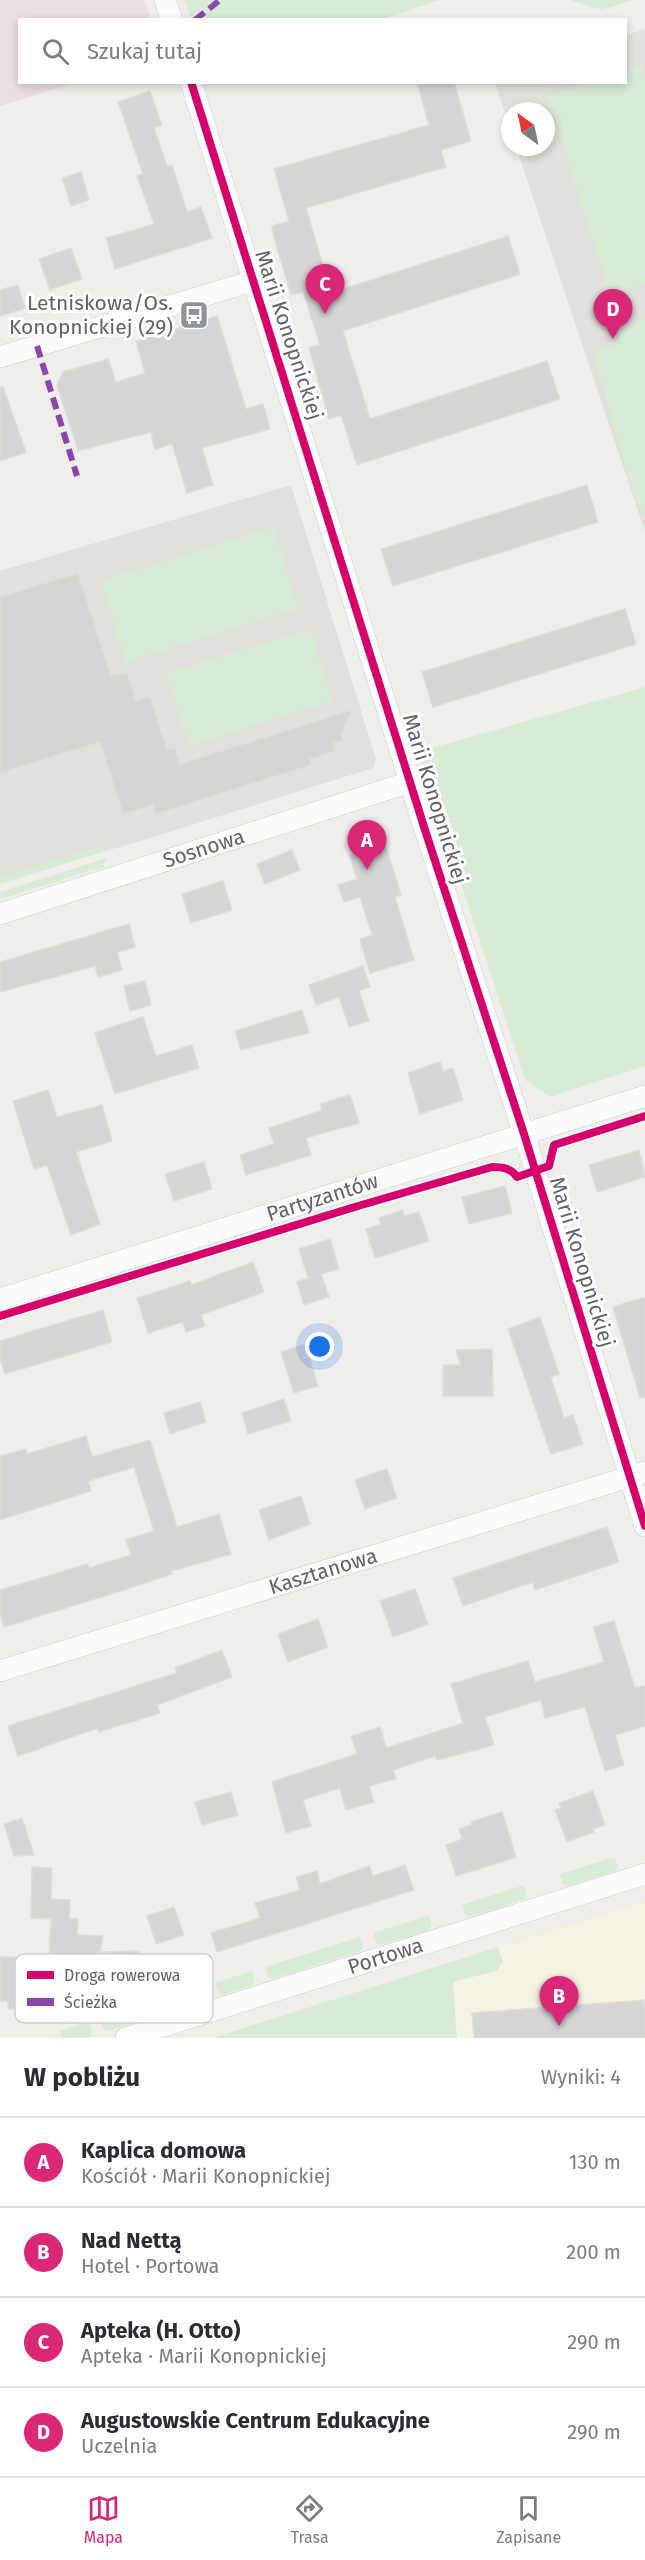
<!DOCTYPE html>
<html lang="pl">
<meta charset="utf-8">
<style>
:root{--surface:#fff;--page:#f7f7f7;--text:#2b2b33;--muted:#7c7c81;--line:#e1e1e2;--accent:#db2777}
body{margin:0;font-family:"Fira Sans",sans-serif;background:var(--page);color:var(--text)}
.compass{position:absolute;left:501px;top:102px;width:54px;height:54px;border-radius:50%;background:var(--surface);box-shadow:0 3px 9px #0003;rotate:327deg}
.you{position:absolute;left:320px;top:1347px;width:21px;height:21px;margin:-15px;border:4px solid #fff;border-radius:50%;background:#1a73e8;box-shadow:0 0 0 9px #1a73e833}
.badge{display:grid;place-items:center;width:39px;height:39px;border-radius:50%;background:var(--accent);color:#fff;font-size:20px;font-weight:700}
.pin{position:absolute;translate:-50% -50px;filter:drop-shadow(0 2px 3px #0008)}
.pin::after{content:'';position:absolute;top:32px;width:21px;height:18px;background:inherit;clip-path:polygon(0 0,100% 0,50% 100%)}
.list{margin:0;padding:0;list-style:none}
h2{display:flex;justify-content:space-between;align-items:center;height:78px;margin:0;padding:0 24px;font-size:26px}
h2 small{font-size:20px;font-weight:400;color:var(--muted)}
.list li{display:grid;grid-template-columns:39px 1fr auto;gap:18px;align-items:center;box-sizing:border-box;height:90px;padding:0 24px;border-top:2px solid var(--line)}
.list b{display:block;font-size:22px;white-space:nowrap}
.list p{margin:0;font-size:20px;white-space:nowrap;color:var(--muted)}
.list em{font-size:20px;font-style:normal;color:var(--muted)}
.icon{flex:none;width:33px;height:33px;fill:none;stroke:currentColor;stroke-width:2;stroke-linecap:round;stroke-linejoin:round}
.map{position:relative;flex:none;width:645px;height:2038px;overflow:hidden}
.search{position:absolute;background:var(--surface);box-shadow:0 3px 9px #0003;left:18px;right:18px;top:18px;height:66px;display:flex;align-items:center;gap:15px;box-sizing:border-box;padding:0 21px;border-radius:0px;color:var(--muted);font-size:22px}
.sheet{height:438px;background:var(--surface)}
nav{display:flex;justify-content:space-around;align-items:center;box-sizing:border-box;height:84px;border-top:2px solid var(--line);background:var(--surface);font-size:16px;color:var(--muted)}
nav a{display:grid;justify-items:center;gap:3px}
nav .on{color:var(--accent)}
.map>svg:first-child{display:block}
.commercial{fill:#f7f3e4}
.education{fill:#e2e0da}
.medical{fill:#eae0de}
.green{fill:#d8ebd6}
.building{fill:#d6d5d3;stroke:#deddd9;stroke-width:1.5}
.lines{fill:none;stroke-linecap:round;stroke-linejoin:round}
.minor-casing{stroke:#cbcccc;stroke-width:22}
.minor{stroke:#fdfcfc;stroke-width:21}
.quiet{stroke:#8e44ad;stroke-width:6;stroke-dasharray:12 6;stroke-linecap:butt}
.cycleway-casing{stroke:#fff;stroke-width:11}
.cycleway{stroke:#d6006c;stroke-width:8}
.labels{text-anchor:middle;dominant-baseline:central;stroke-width:6;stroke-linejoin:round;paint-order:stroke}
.poi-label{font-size:21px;fill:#5f6368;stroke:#fff;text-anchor:end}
.street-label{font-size:21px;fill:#5f6368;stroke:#fff}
.key{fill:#fff;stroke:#cfd0d2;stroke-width:1.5}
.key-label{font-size:16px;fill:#5f6368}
</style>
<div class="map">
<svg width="645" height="2038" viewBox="0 0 645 2038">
<rect width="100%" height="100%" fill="#efeeea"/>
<!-- commercial -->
<path class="commercial" d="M 645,1901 L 645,2038 L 212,2038 L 498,1947 Z"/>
<!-- education -->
<path class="education" d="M 645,29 L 645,532 L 516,147 L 546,147 L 546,111 L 510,111 L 510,128 L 495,83 L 626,82 L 626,35 Z
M 291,485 L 376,759 L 373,768 L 134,843 L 0,881 L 0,571 Z"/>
<!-- medical -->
<path class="medical" d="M 0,0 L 144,0 L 151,19 L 20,20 L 20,82 L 75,83 L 0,106 Z"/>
<!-- green -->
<path class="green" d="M 185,0 L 439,0 L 384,19 L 191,19 Z
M 570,0 L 633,0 L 602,10 Z
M 642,66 L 645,75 L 645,284 L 610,295 L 548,96 L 590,83 L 626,82 L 626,71 Z
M 645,317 L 645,518 L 633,493 L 594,357 Z
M 273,527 L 298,608 L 126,662 L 101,581 Z
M 310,629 L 332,701 L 189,746 L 166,673 Z
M 645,687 L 645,1066 L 550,1097 L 525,1079 L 418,752 Z
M 101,846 L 105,851 L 0,884 L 0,877 Z
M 107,858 L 103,867 L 0,899 L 0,892 Z
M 615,1857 L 618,1866 L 615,1871 L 568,1886 L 563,1884 L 560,1874 Z
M 524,1885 L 527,1895 L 524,1899 L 469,1917 L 465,1914 L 462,1905 Z
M 429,1915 L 432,1925 L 429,1930 L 380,1945 L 376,1943 L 373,1933 Z
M 360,1937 L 363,1947 L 360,1951 L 272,1979 L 268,1977 L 265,1967 Z
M 498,1947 L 503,1962 L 496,1971 L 453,1982 L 457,2038 L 212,2038 Z
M 252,1971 L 255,1981 L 252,1985 L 222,1995 L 218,1992 L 215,1983 Z
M 133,2008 L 136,2018 L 133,2023 L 107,2031 L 103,2029 L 100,2019 Z
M 89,2022 L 92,2032 L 89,2037 L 62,2038 L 60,2031 Z"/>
<!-- building -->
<path class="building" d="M 417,82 L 454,82 L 471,141 L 441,150 L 446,167 L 306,208 L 331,293 L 508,236 L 520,274 L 343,331 L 370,419 L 547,361 L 560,399 L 357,465 L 341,415 L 329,419 L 309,348 L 320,345 L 303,292 L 291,295 L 274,238 L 272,226 L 289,221 L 274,169 L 429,125 Z
M 150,91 L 162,125 L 154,128 L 167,166 L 172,165 L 187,212 L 201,207 L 212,238 L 115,269 L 106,238 L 154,224 L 137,176 L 143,174 L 118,102 Z
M 81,172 L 89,200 L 71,206 L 62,178 Z
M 71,248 L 82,279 L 50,290 L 39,259 Z
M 18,285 L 25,308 L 0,316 L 0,290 Z
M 217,316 L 246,409 L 263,404 L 270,429 L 202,448 L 213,485 L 187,493 L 172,443 L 155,450 L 151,432 L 78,451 L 57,385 L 63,372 L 108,359 L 116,382 L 145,373 L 136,341 Z
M 0,387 L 3,387 L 26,452 L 0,461 Z
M 587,485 L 598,522 L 393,586 L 381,549 Z
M 78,573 L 111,676 L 127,672 L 136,701 L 150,696 L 167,750 L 175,747 L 180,764 L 352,710 L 341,734 L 343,740 L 333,743 L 336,751 L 310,759 L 311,765 L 156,814 L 153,805 L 123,814 L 100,742 L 0,773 L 0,597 Z
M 625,609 L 636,644 L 433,707 L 422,672 Z
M 385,843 L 401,895 L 395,897 L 414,960 L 370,973 L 360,939 L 372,935 L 360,897 L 344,902 L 338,885 L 357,879 L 349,855 Z
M 292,850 L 300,870 L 265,884 L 257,864 Z
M 223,881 L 232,910 L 191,923 L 182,894 Z
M 129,924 L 135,947 L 117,952 L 122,970 L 98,977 L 95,966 L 0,992 L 0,962 Z
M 363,966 L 370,987 L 359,991 L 369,1021 L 349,1027 L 339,997 L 316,1005 L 309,985 Z
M 145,981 L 151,1005 L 130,1011 L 124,986 Z
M 302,1010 L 309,1033 L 241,1050 L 235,1031 Z
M 143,1017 L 156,1056 L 192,1045 L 199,1068 L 115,1094 L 95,1033 Z
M 440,1062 L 443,1071 L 453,1068 L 463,1100 L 420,1114 L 408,1073 Z
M 48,1090 L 57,1117 L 102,1105 L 112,1141 L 76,1152 L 100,1224 L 71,1235 L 47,1165 L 34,1169 L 13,1101 Z
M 350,1095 L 359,1123 L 306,1138 L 311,1155 L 246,1175 L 240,1155 L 274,1144 L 269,1128 L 322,1110 L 320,1104 Z
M 639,1150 L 645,1177 L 597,1192 L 589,1165 Z
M 204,1162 L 212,1189 L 174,1201 L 165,1174 Z
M 505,1186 L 512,1213 L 469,1224 L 462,1197 Z
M 402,1210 L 404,1216 L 419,1212 L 429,1241 L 375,1258 L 366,1229 L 381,1224 L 379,1218 Z
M 330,1239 L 339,1269 L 321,1274 L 329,1297 L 304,1305 L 297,1282 L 310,1277 L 308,1278 L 299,1249 Z
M 253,1262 L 264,1292 L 201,1315 L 205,1326 L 186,1332 L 183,1322 L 148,1333 L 137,1298 L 190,1281 L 191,1285 Z
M 645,1297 L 645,1397 L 640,1398 L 613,1307 Z
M 103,1310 L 112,1342 L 5,1374 L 0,1359 L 0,1341 Z
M 540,1317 L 559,1374 L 551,1377 L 564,1418 L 573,1415 L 583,1444 L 551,1454 L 508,1329 Z
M 305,1344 L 318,1386 L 294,1393 L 281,1352 Z
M 492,1349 L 493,1396 L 443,1396 L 443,1365 L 461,1365 L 456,1350 Z
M 284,1399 L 291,1421 L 248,1434 L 242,1413 Z
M 200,1402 L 206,1422 L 170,1434 L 164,1413 Z
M 86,1436 L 92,1457 L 150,1440 L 177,1527 L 219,1514 L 231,1554 L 172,1571 L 172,1574 L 108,1595 L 4,1627 L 0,1613 L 0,1590 L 88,1564 L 89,1568 L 131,1555 L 126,1540 L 154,1531 L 134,1467 L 88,1481 L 91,1491 L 0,1520 L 0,1456 L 26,1449 L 27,1454 Z
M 387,1469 L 397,1498 L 365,1509 L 355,1480 Z
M 301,1496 L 310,1524 L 269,1540 L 259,1510 Z
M 607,1527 L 619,1562 L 535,1590 L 533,1582 L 463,1606 L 453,1578 Z
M 415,1589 L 428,1624 L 393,1637 L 380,1601 Z
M 318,1619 L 328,1647 L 288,1662 L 278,1634 Z
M 614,1621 L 635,1688 L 645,1685 L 645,1726 L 615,1735 L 624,1765 L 605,1771 L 585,1707 L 545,1718 L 541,1700 L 485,1717 L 494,1745 L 437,1760 L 435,1756 L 393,1770 L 396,1779 L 369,1786 L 374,1802 L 346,1810 L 340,1788 L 303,1800 L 311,1826 L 286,1833 L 272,1782 L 357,1754 L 351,1736 L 380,1727 L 386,1748 L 463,1723 L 451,1684 L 528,1661 L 535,1682 L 604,1662 L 593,1627 Z
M 222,1650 L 232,1677 L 157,1705 L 160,1713 L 99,1732 L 98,1728 L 18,1756 L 8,1726 L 177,1673 L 175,1668 Z
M 593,1791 L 605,1825 L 593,1829 L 594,1832 L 567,1842 L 555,1810 L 561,1808 L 559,1803 Z
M 231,1792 L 238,1815 L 202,1825 L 195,1802 Z
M 502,1812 L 516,1857 L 456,1876 L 446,1845 L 462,1839 L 459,1829 L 472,1825 L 471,1822 Z
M 22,1818 L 34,1855 L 14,1856 L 4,1824 Z
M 405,1865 L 414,1890 L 217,1952 L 211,1933 L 260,1918 L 255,1903 L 300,1890 L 296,1877 L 317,1871 L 320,1884 L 369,1866 L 373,1876 Z
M 32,1867 L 52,1868 L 51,1899 L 70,1900 L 69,1919 L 78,1919 L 77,1935 L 103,1936 L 100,1952 L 139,1951 L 136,1992 L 32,1986 L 31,2009 L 8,2009 L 8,2001 L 0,2001 L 0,1957 L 49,1958 L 51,1919 L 31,1918 Z
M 174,1907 L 184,1935 L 156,1944 L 147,1916 Z
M 645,2000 L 645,2038 L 474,2038 L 472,2013 Z"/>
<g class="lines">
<!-- minor casing -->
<g class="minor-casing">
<g id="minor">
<path d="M 165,0 L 172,20"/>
<path d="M 191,82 L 425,830 L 524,1134 L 645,1526"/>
<path d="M 0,357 L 253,281"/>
<path id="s1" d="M 0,914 L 410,782"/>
<path id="s2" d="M 0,1299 L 645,1096"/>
<path id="s3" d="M 0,1671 L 645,1472"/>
<path id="s4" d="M 126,2038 L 645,1874"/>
</g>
</g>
<!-- minor -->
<use href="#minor" class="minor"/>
<!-- quiet -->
<path class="quiet" d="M 195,20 L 220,0
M 37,346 L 77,476"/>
<!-- cycleway casing -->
<g class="cycleway-casing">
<path id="cycleway" d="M 191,82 L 425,830 L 524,1134 L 645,1526
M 0,1316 L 358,1206 L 492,1167 C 502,1167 511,1168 517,1177 L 549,1166 L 554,1145 L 645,1116"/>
</g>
<!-- cycleway -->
<use href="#cycleway" class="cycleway"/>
</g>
<!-- icons -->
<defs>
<g id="bus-square" transform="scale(1.5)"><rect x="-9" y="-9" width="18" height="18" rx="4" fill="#919496" stroke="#fff"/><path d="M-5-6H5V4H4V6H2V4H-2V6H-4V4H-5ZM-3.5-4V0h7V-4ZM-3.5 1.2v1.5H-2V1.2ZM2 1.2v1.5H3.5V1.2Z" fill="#fff"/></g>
</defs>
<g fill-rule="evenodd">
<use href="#bus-square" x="194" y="315"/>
</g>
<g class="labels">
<!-- poi labels -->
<g class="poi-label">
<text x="173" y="303">Letniskowa/Os.<tspan x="173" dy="24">Konopnickiej (29)</tspan></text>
</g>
<!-- street labels -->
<g class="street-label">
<text transform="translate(289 335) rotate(72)">Marii Konopnickiej</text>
<text transform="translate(435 799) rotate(73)">Marii Konopnickiej</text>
<text stroke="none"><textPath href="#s1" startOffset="214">Sosnowa</textPath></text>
<text stroke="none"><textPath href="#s2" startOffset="338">Partyzantów</textPath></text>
<text transform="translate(582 1262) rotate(73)">Marii Konopnickiej</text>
<text stroke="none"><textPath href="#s3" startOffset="338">Kasztanowa</textPath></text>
<text stroke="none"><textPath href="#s4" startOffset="272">Portowa</textPath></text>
</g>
</g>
<!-- legend -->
<rect x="15" y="1954" width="198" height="69" rx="9" class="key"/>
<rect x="27" y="1971" width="27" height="8" fill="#d6006c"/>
<rect x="27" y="1998" width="27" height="8" fill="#8e44ad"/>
<g class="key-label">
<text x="64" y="1981">Droga rowerowa</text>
<text x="64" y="2008">Ścieżka</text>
</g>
</svg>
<svg class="compass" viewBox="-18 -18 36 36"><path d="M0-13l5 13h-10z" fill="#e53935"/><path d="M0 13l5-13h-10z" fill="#7c7c81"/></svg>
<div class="you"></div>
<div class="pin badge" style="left:367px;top:870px">A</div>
<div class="pin badge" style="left:559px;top:2026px">B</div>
<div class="pin badge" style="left:325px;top:314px">C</div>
<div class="pin badge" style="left:613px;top:339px">D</div>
<div class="search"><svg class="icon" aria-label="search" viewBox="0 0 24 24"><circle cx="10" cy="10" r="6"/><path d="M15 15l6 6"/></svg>Szukaj tutaj</div>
</div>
<section class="sheet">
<h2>W pobliżu<small>Wyniki: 4</small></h2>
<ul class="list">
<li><span class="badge">A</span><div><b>Kaplica domowa</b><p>Kościół · Marii Konopnickiej</p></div><em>130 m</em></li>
<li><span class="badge">B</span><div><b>Nad Nettą</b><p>Hotel · Portowa</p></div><em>200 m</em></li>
<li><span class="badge">C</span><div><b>Apteka (H. Otto)</b><p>Apteka · Marii Konopnickiej</p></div><em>290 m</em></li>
<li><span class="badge">D</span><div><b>Augustowskie Centrum Edukacyjne</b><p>Uczelnia</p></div><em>290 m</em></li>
</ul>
</section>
<nav>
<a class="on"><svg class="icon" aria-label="map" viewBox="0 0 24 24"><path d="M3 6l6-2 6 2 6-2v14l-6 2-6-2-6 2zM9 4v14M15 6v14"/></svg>Mapa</a>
<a><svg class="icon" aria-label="directions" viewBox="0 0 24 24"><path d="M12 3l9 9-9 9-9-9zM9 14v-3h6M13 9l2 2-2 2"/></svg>Trasa</a>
<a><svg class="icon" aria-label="saved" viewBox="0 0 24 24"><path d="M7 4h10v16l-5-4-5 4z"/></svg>Zapisane</a>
</nav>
